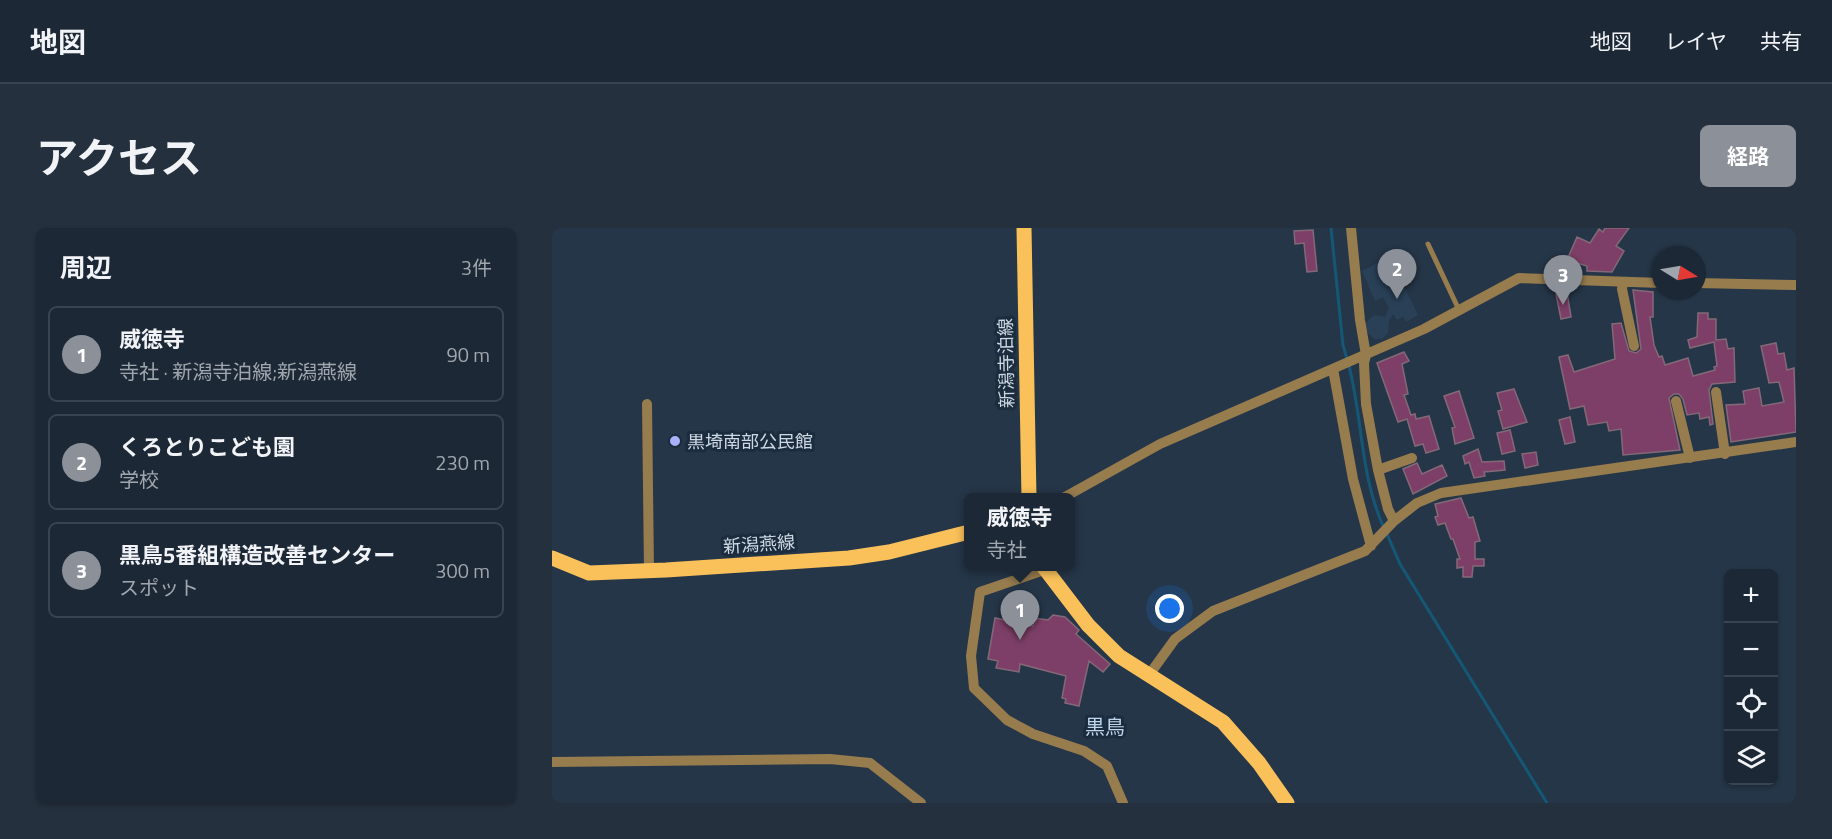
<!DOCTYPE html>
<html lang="ja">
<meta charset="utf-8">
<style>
:root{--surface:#1c2836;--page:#25303e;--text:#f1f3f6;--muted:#a0a6ad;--line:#3a4451;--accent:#8c9099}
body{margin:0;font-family:"Titillium Web","Noto Sans JP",sans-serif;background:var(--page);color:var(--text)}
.controls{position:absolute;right:18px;bottom:18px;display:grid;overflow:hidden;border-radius:9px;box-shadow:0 2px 4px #0004}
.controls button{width:54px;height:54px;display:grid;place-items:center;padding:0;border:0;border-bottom:2px solid var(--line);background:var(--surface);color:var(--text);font:30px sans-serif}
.compass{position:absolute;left:1100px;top:18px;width:54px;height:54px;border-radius:50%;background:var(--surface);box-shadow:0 2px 4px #0004;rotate:101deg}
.you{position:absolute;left:618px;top:381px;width:21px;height:21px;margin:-15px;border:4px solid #fff;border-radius:50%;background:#1a73e8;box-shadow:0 0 0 9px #1a73e833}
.badge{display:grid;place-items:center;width:39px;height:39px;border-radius:50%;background:var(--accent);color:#fff;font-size:20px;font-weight:700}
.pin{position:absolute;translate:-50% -50px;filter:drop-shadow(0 2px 3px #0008)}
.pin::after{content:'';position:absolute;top:32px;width:21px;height:18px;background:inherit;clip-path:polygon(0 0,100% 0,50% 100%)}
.popup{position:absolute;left:412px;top:265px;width:111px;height:78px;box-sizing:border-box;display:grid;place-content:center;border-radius:9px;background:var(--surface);filter:drop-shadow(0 2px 4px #0005);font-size:20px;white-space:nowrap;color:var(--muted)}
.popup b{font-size:22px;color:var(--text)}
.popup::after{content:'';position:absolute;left:50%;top:100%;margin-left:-12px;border:12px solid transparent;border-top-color:var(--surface)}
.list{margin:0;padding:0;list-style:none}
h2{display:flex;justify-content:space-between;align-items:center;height:78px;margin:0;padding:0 24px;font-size:26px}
h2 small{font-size:20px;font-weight:400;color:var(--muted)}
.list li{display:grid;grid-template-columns:39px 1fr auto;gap:18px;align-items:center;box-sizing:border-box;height:96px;margin:0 12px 12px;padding:0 12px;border:2px solid var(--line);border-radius:9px}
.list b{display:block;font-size:22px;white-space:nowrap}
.list p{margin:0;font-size:20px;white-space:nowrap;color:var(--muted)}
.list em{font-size:20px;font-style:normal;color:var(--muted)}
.icon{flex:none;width:33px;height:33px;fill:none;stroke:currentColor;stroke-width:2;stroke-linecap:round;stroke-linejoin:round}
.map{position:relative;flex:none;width:1244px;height:575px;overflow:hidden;border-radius:9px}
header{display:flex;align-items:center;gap:36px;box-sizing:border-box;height:84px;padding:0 30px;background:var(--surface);border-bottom:2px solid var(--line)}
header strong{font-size:28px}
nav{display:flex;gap:33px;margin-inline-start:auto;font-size:21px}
.intro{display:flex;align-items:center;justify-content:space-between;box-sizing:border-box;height:144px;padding:0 36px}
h1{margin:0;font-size:42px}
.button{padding:15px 27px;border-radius:9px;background:var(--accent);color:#fff;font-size:21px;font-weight:700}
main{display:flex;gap:36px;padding:0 36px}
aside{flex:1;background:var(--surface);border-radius:9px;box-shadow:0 2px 4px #0004}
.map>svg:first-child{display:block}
.built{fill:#294057}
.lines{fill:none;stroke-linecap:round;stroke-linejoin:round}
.stream{stroke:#145875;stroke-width:3}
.building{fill:#7d3f67;stroke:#836978;stroke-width:1.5}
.lane{stroke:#977c4e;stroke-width:5}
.street{stroke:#977c4e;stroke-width:10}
.primary{stroke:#fac15a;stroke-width:15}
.poi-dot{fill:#a9b0fc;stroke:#1b2c3e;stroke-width:2}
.labels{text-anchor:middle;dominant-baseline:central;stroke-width:6;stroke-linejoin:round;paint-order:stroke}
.street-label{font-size:18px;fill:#cdd8e3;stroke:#1b2c3e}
.poi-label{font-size:18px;fill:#cdd8e3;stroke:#1b2c3e;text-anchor:start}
.neighbourhood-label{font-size:20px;fill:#bfd5ec;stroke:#1b2c3e}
</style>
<header>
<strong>地図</strong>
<nav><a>地図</a><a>レイヤ</a><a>共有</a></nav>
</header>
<div class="intro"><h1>アクセス</h1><a class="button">経路</a></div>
<main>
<aside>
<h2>周辺<small>3件</small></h2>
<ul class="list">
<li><span class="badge">1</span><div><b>威徳寺</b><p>寺社 · 新潟寺泊線;新潟燕線</p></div><em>90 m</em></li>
<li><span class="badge">2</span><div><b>くろとりこども園</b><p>学校</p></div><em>230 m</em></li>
<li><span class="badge">3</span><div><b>黒鳥5番組構造改善センター</b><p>スポット</p></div><em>300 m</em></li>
</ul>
</aside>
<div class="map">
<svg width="1244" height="575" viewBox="0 0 1244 575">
<rect width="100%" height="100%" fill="#253648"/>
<!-- built -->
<path class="built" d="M 837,29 L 866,87 L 854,94 L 851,89 L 845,92 L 841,86 L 837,93 L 836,105 L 830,111 L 823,111 L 814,104 L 814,94 L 822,87 L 833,89 L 837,80 L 831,69 L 823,73 L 810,43 Z"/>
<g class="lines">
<!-- stream -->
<path class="stream" d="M 779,0 L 791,117 L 795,131
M 797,138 C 811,192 808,248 832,300
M 835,306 L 848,336 L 995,575"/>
</g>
<!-- building -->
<path class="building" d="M 1053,0 L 1077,0 L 1064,18 L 1072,23 L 1060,44 L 1035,43 L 1035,38 L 1015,32 L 1025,9 L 1038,15 L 1047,1 L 1051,4 Z
M 761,2 L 765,43 L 755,44 L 752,15 L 743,16 L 742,3 Z
M 1081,62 L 1101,64 L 1101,89 L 1098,89 L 1102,117 L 1107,129 L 1110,128 L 1113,137 L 1136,130 L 1141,148 L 1163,142 L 1162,139 L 1165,138 L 1162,114 L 1138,120 L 1136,112 L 1145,109 L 1146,85 L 1156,85 L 1156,91 L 1164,91 L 1164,112 L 1174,111 L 1176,121 L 1182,120 L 1183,154 L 1160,156 L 1157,162 L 1161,196 L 1158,197 L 1157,189 L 1148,191 L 1147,185 L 1135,187 L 1131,171 L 1127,166 L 1122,166 L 1117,170 L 1128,222 L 1071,227 L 1069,201 L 1057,203 L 1055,194 L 1036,197 L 1032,178 L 1018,181 L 1007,129 L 1016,127 L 1022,144 L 1063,131 L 1060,96 L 1069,95 L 1077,123 L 1084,125 L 1089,121 Z
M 1015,64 L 1019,89 L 1009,91 L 1004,66 Z
M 1224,115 L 1226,126 L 1232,125 L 1235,142 L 1242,140 L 1244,204 L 1179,214 L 1174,177 L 1193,176 L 1191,163 L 1207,160 L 1210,178 L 1232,174 L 1227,154 L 1217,155 L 1209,118 Z
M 852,124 L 857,133 L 850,136 L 856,166 L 852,167 L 859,187 L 863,186 L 864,191 L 877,188 L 887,221 L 874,225 L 871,216 L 863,218 L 855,191 L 846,194 L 825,135 Z
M 962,161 L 975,194 L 951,201 L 946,183 L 950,182 L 945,165 Z
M 907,163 L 922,210 L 903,216 L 900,200 L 903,199 L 892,168 Z
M 1018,189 L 1023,214 L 1013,216 L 1007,192 Z
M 958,202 L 963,223 L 950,226 L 945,205 Z
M 926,221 L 930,234 L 952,233 L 953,242 L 932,244 L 933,248 L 922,250 L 917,234 L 913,236 L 911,228 Z
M 984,224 L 986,237 L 973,240 L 970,226 Z
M 865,235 L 870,246 L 890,237 L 895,248 L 861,266 L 851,241 Z
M 909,270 L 917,290 L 921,289 L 928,313 L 923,314 L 923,331 L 932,331 L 932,338 L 921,338 L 920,349 L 911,349 L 911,339 L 905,340 L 905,331 L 908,331 L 901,311 L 899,311 L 893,295 L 886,297 L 883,289 L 886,288 L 883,276 Z
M 501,387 L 513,389 L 527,402 L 524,406 L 558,436 L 551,444 L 537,433 L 527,478 L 513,475 L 514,471 L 510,470 L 514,448 L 468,436 L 467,444 L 444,440 L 446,433 L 436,431 L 443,390 L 481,398 L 482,390 L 496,392 Z"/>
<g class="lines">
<!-- lane -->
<path class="lane" d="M 876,16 L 907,82"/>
<!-- street -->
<path class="street" d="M 799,0 L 808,92 L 814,127 L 812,135 L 814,176 L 826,242
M 1071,54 L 1070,61 L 1082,118
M 1145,55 L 1244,57
M 781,141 L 801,251 L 819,318
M 1164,164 L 1173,226
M 1124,173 L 1138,230
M 95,176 L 97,343
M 511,270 L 608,216 L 872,101 L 967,50 L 1109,55
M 842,293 L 836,281 L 826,242 L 860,230
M 492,342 L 428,364 L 419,428 L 422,460 L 455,492 L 481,506 L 532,523 L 555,538 L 571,575
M 597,447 L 623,411 L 661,383 L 813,323 L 842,293 L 865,275 L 889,265 L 1244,214
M 0,534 L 278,531 L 318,535 L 369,575"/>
<!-- primary -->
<path class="primary" d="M 472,0 L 477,270
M 0,330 L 37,345 L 114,342 L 297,330 L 337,324 L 417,304
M 491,338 L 536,397 L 567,428 L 671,494 L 707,535 L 735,575"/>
</g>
<!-- markers -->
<circle class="poi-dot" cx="123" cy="213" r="6"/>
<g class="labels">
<!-- street labels -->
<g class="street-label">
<text transform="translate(454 135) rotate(-91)">新潟寺泊線</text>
<text transform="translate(207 316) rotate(-4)">新潟燕線</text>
</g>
<!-- poi labels -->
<g class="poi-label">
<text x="135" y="213">黒埼南部公民館</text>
</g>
<!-- neighbourhood labels -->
<g class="neighbourhood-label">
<text x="553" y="498">黒鳥</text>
</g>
</g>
</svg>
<div class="controls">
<button>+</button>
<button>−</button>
<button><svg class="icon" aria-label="locate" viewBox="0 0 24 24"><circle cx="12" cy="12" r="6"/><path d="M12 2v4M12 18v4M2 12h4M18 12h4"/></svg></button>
<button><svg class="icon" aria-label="layers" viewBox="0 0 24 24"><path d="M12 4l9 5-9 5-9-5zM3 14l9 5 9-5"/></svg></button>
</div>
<svg class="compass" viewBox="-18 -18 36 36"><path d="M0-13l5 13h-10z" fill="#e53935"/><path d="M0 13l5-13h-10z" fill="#a0a6ad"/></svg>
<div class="you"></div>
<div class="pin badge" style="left:468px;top:412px">1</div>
<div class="popup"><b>威徳寺</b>寺社</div>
<div class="pin badge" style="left:845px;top:71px">2</div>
<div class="pin badge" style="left:1011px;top:77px">3</div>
</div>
</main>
